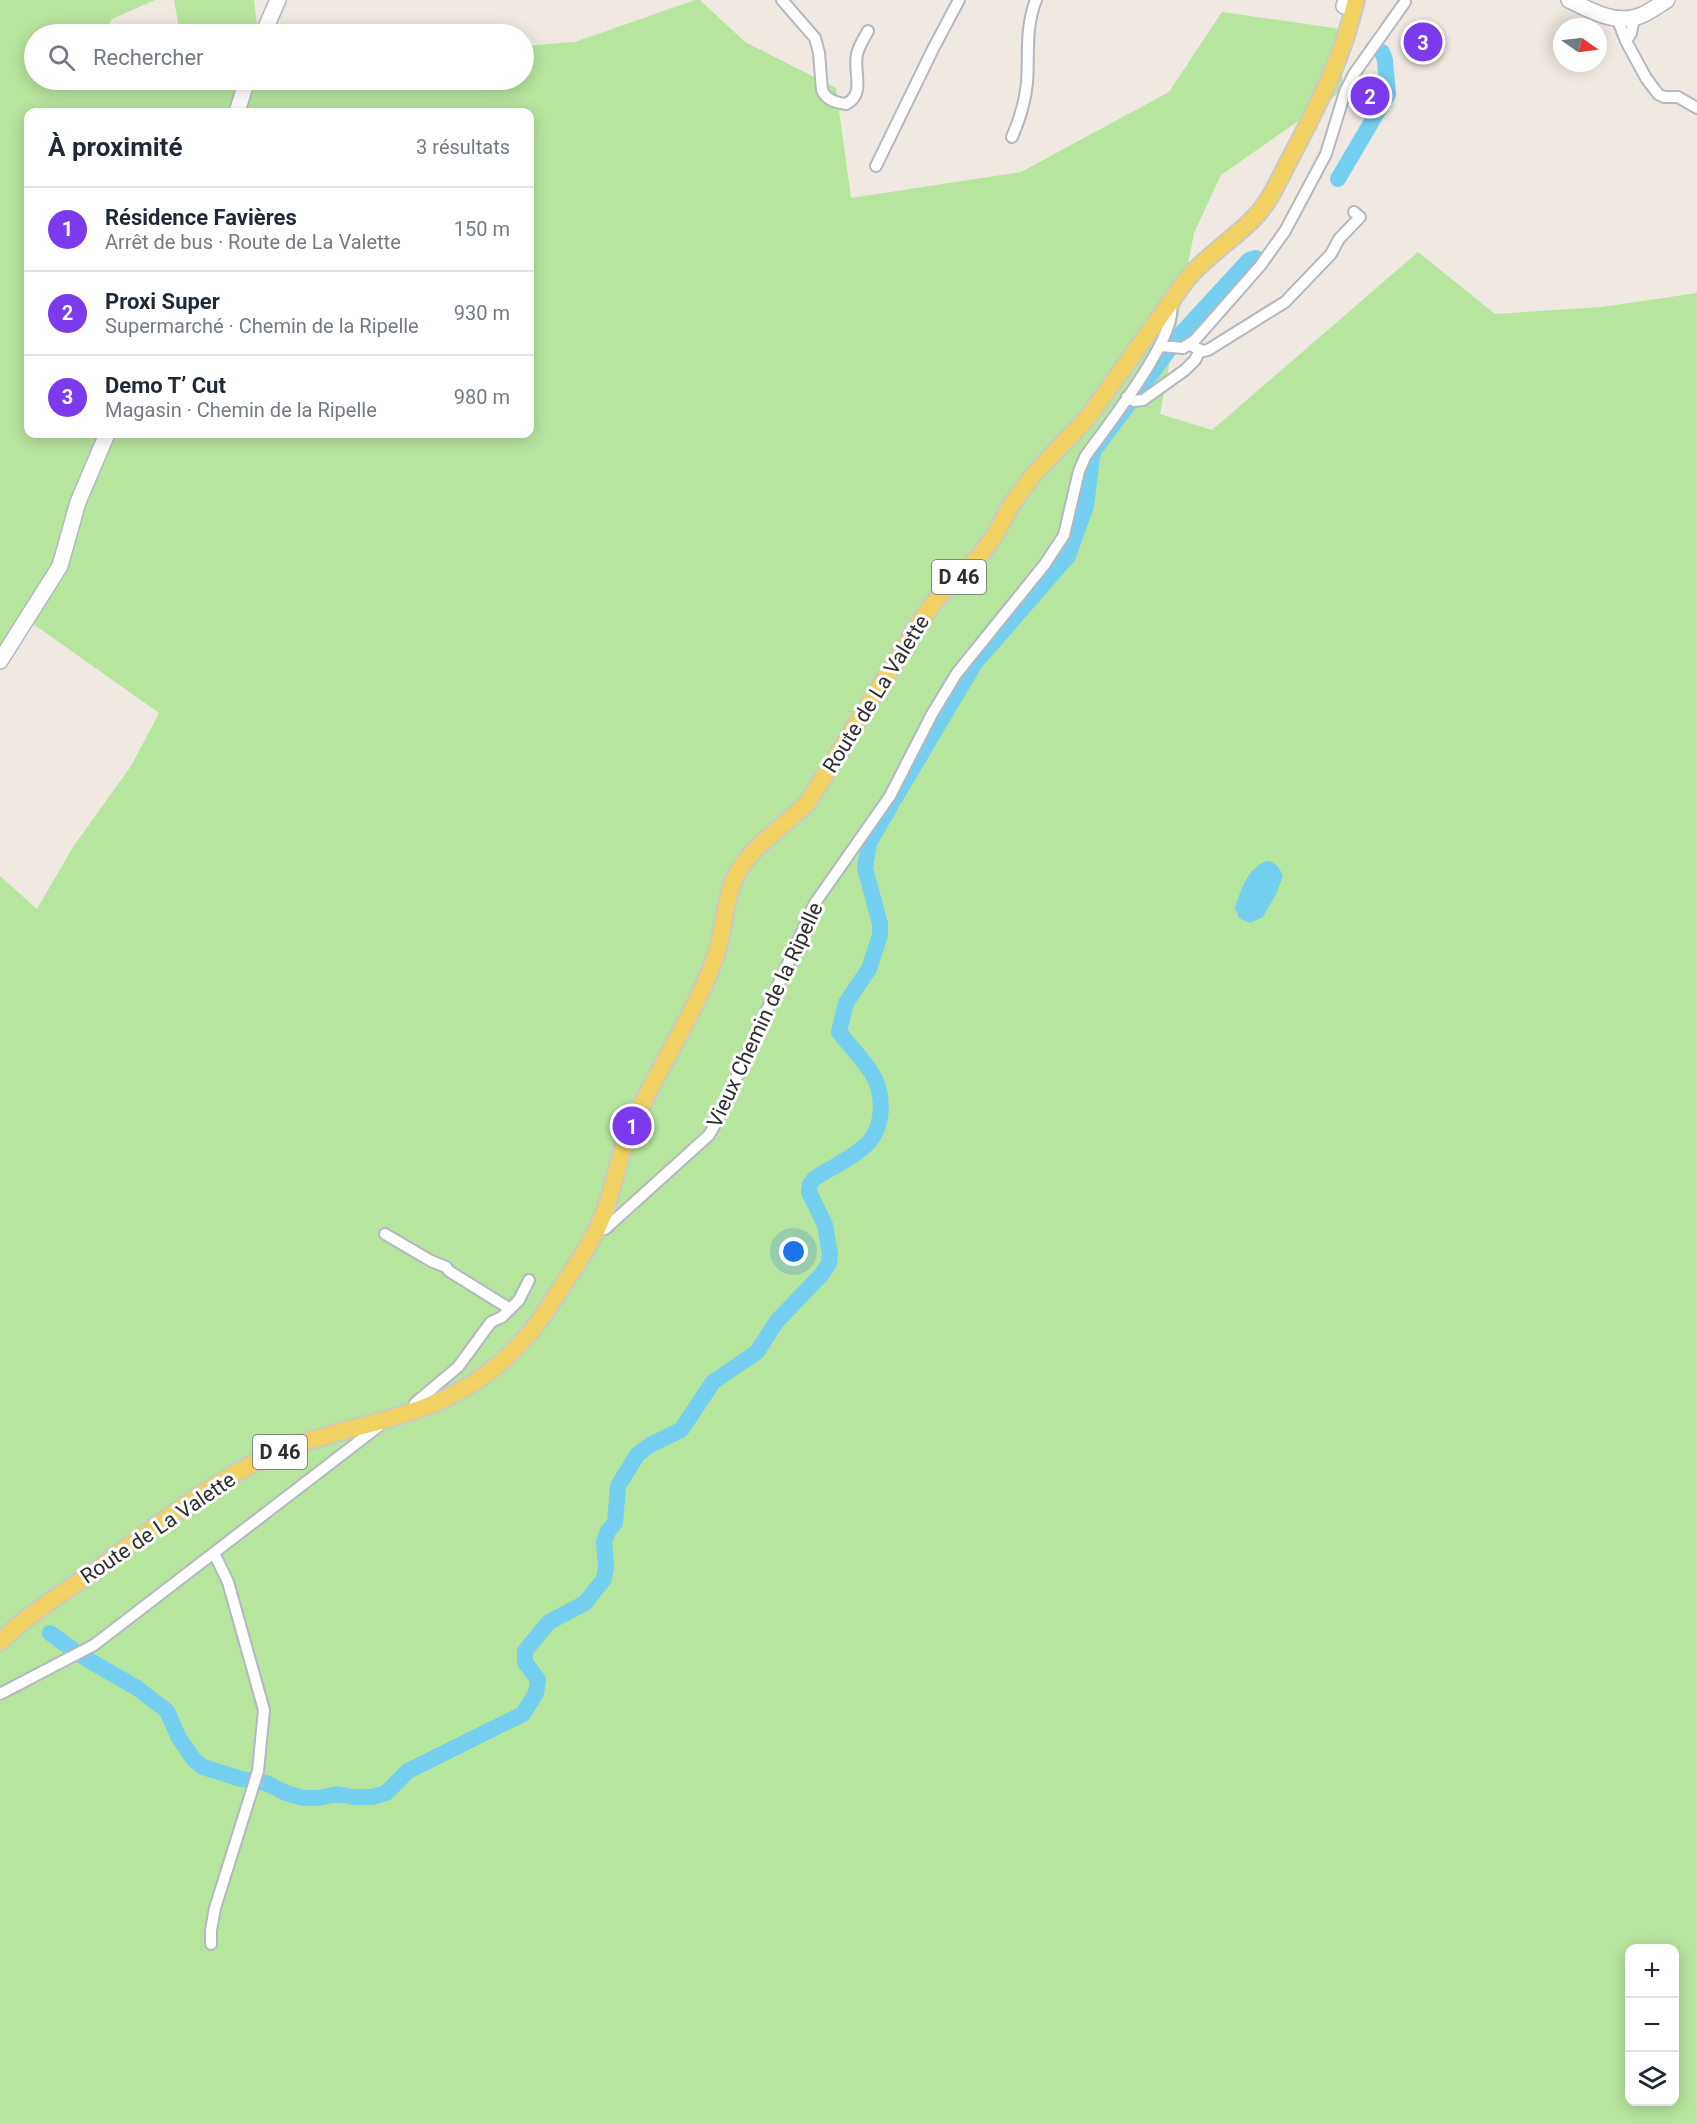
<!DOCTYPE html>
<html lang="fr">
<meta charset="utf-8">
<style>
:root{--surface:#fff;--page:#f2f2f3;--text:#1f2937;--muted:#747a83;--line:#e0e1e3;--accent:#7c3aed}
body{margin:0;font-family:Roboto,sans-serif;background:var(--page);color:var(--text)}
.controls{position:absolute;right:18px;bottom:18px;display:grid;overflow:hidden;border-radius:12px;box-shadow:0 3px 15px #0003}
.controls button{width:54px;height:54px;display:grid;place-items:center;padding:0;border:0;border-bottom:2px solid var(--line);background:var(--surface);color:var(--text);font:30px sans-serif}
.compass{position:absolute;left:1553px;top:18px;width:54px;height:54px;border-radius:50%;background:var(--surface);box-shadow:0 3px 15px #0003;rotate:104deg}
.you{position:absolute;left:794px;top:1252px;width:21px;height:21px;margin:-15px;border:4px solid #fff;border-radius:50%;background:#1a73e8;box-shadow:0 0 0 9px #1a73e833}
.badge{display:grid;place-items:center;width:39px;height:39px;border-radius:50%;background:var(--accent);color:#fff;font-size:20px;font-weight:700}
.pin{position:absolute;translate:-50% -50%;border:3px solid #fff;box-shadow:0 2px 6px #0006}
.list{margin:0;padding:0;list-style:none}
h2{display:flex;justify-content:space-between;align-items:center;height:78px;margin:0;padding:0 24px;font-size:26px}
h2 small{font-size:20px;font-weight:400;color:var(--muted)}
.list li{display:grid;grid-template-columns:39px 1fr auto;gap:18px;align-items:center;box-sizing:border-box;height:84px;padding:0 24px;border-top:2px solid var(--line)}
.list b{display:block;font-size:22px;white-space:nowrap}
.list p{margin:0;font-size:20px;white-space:nowrap;color:var(--muted)}
.list em{font-size:20px;font-style:normal;color:var(--muted)}
.icon{flex:none;width:33px;height:33px;fill:none;stroke:currentColor;stroke-width:2;stroke-linecap:round;stroke-linejoin:round}
.map{position:relative;flex:none;width:1697px;height:2124px;overflow:hidden}
.search{position:absolute;background:var(--surface);box-shadow:0 3px 15px #0003;left:24px;top:24px;width:510px;height:66px;display:flex;align-items:center;gap:15px;box-sizing:border-box;padding:0 21px;border-radius:33px;color:var(--muted);font-size:22px}
.panel{position:absolute;background:var(--surface);box-shadow:0 3px 15px #0003;left:24px;top:108px;width:510px;height:330px;border-radius:12px}
.map>svg:first-child{display:block}
.green{fill:#b6e59e;fill-rule:evenodd}
.water{fill:#75cff0}
.lines{fill:none;stroke-linecap:round;stroke-linejoin:round}
.river{stroke:#75cff0;stroke-width:16}
.street-casing{stroke:#b4b7c1;stroke-width:14}
.secondary-casing{stroke:#b4b7c1;stroke-width:18}
.primary-casing{stroke:#c9c9c9;stroke-width:20}
.street{stroke:#fff;stroke-width:10}
.secondary{stroke:#fff;stroke-width:15}
.primary{stroke:#f2d163;stroke-width:16}
.labels{text-anchor:middle;dominant-baseline:central;stroke-width:6;stroke-linejoin:round;paint-order:stroke}
.shield{fill:#fff;stroke:#6d6d6d;stroke-width:1.5}
.shield-label{font-size:20px;font-weight:bold;fill:#2e2e2e}
.street-label{font-size:21px;fill:#2e2e2e;stroke:#fff}
</style>
<div class="map">
<svg width="1697" height="2124" viewBox="0 0 1697 2124">
<rect width="100%" height="100%" fill="#efe9e1"/>
<!-- green -->
<path class="green" d="M 0,0 L 155,0 L 112,19 L 104,34 L 34,34 L 34,80 L 139,80 L 153,84 L 158,80 L 524,80 L 524,46 L 575,42 L 695,0 L 700,0 L 745,42 L 836,88 L 851,198 L 1021,172 L 1169,92 L 1222,12 L 1341,29 L 1343,90 L 1221,175 L 1194,233 L 1160,414 L 1212,430 L 1418,252 L 1495,314 L 1602,307 L 1697,293 L 1697,2124 L 0,2124 L 0,876 L 37,909 L 73,847 L 131,766 L 159,713 L 22,616 L 0,649 ZM 28,112 L 530,112 L 530,434 L 28,434 ZM 1630,1948 L 1674,1948 L 1674,2102 L 1630,2102 Z
M 174,0 L 254,0 L 258,34 L 180,34 Z"/>
<!-- water -->
<path class="water" d="M 1266,861 C 1276,862 1279,867 1283,876 L 1276,894 L 1263,917 L 1250,923 L 1239,918 L 1235,908 C 1241,890 1247,869 1266,861 Z"/>
<g class="lines">
<!-- river -->
<path class="river" d="M 1338,179 L 1388,94 L 1385,60 L 1382,52
M 1069,553 L 1086,506 L 1092,457 L 1095,449 L 1180,335 L 1249,260 L 1256,258
M 895,798 L 975,663 L 1068,556
M 50,1633 L 76,1652
M 80,1655 L 137,1688 L 167,1711 L 179,1738 L 194,1760 L 203,1767 L 241,1779 L 266,1783 L 286,1793 L 303,1798 L 318,1798 L 338,1794 L 353,1797 L 372,1797 L 386,1793 L 408,1771 L 523,1714 L 536,1693 L 538,1680 L 525,1662 L 525,1651 L 549,1622 L 585,1603 L 604,1579 L 606,1567 L 604,1542 L 608,1531 L 615,1523 L 618,1486 L 637,1455 L 650,1445 L 681,1430 L 713,1382 L 757,1352 L 777,1321 L 822,1274 L 829,1263 L 830,1254 L 825,1225 L 809,1192 L 810,1184 L 815,1178 C 832,1167 855,1157 869,1142 C 885,1123 884,1091 871,1072 C 862,1058 849,1045 839,1032 L 846,1003 L 869,969 L 880,935 L 880,924 L 865,868 L 869,843 L 891,805"/>
<!-- street casing -->
<g class="street-casing">
<path id="street" d="M 782,0 L 815,38 L 819,53 L 822,90 C 826,100 836,103 846,104 C 866,94 853,72 857,54 C 859,46 864,38 868,31
M 1617,18 L 1626,41 L 1631,33 L 1634,18
M 1626,41 L 1646,78 L 1658,94 L 1664,97 L 1678,97 L 1697,108
M 1012,137 C 1020,119 1025,102 1027,83 C 1029,54 1025,28 1036,0
M 876,166 L 933,49 L 959,0
M 1190,345 L 1203,351 L 1208,350 L 1285,302 L 1331,254 L 1339,239 L 1360,217 L 1354,212
M 1161,346 L 1183,348 L 1195,340 L 1260,266 L 1285,231 L 1326,154 L 1345,92 L 1354,74 L 1405,2
M 1127,397 L 1134,401 L 1143,400 L 1185,370 L 1195,360 L 1200,350
M 595,1230 L 605,1229 L 709,1135 L 717,1121 L 815,903 L 890,796 L 932,714 L 957,673 L 1045,564 L 1064,535 L 1079,471 L 1085,457 C 1103,431 1183,331 1170,303
M 385,1234 L 431,1261 L 446,1267 L 449,1271 L 510,1309
M 415,1409 L 415,1403 L 458,1367 L 491,1322 L 502,1317 L 519,1300 L 529,1280
M 0,1694 L 94,1645 L 379,1426 L 379,1424
M 211,1944 L 211,1930 L 215,1908 L 258,1771 L 264,1710 L 228,1582 L 214,1553"/>
</g>
<!-- secondary casing -->
<g class="secondary-casing">
<path id="secondary" d="M 1569,0 C 1591,11 1618,26 1642,15 C 1651,11 1659,5 1667,0
M 1344,6 L 1346,0
M 263,34 L 278,0
M 237,112 L 247,80
M 0,661 L 60,566 L 78,502 L 107,434"/>
</g>
<!-- primary casing -->
<g class="primary-casing">
<path id="primary" d="M 0,1642 C 29,1613 66,1591 99,1568 C 158,1525 218,1476 286,1449 C 342,1427 404,1421 456,1393 C 483,1379 509,1357 528,1335 C 543,1318 554,1298 567,1279 C 579,1260 593,1241 601,1220 C 614,1190 618,1157 631,1127 C 657,1070 692,1019 714,961 C 725,933 723,898 738,872 C 755,843 785,826 808,802 L 923,617 L 939,596 L 979,557 L 995,535 L 1011,505 L 1034,474 L 1088,417 L 1187,279 C 1207,255 1234,239 1255,217 C 1271,200 1280,177 1291,157 C 1319,103 1342,60 1356,0"/>
</g>
<!-- street -->
<use href="#street" class="street"/>
<!-- secondary -->
<use href="#secondary" class="secondary"/>
<!-- primary -->
<use href="#primary" class="primary"/>
</g>
<g class="labels">
<!-- shield labels -->
<g class="shield">
<rect x="932" y="560" width="54" height="34" rx="4.5"/>
<rect x="253" y="1435" width="54" height="34" rx="4.5"/>
</g>
<g class="shield-label">
<text x="959" y="577">D 46</text>
<text x="280" y="1452">D 46</text>
</g>
<!-- street labels -->
<g class="street-label">
<text transform="translate(876 694) rotate(-58)">Route de La Valette</text>
<text transform="translate(765 1015) rotate(-65)">Vieux Chemin de la Ripelle</text>
<text transform="translate(158 1528) rotate(-34)">Route de La Valette</text>
</g>
</g>
</svg>
<div class="controls">
<button>+</button>
<button>−</button>
<button><svg class="icon" aria-label="layers" viewBox="0 0 24 24"><path d="M12 4l9 5-9 5-9-5zM3 14l9 5 9-5"/></svg></button>
</div>
<svg class="compass" viewBox="-18 -18 36 36"><path d="M0-13l5 13h-10z" fill="#e53935"/><path d="M0 13l5-13h-10z" fill="#747a83"/></svg>
<div class="you"></div>
<div class="pin badge" style="left:632px;top:1126px">1</div>
<div class="pin badge" style="left:1370px;top:96px">2</div>
<div class="pin badge" style="left:1423px;top:42px">3</div>
<div class="search"><svg class="icon" aria-label="search" viewBox="0 0 24 24"><circle cx="10" cy="10" r="6"/><path d="M15 15l6 6"/></svg>Rechercher</div>
<section class="panel">
<h2>À proximité<small>3 résultats</small></h2>
<ul class="list">
<li><span class="badge">1</span><div><b>Résidence Favières</b><p>Arrêt de bus · Route de La Valette</p></div><em>150 m</em></li>
<li><span class="badge">2</span><div><b>Proxi Super</b><p>Supermarché · Chemin de la Ripelle</p></div><em>930 m</em></li>
<li><span class="badge">3</span><div><b>Demo T’ Cut</b><p>Magasin · Chemin de la Ripelle</p></div><em>980 m</em></li>
</ul>
</section>
</div>
